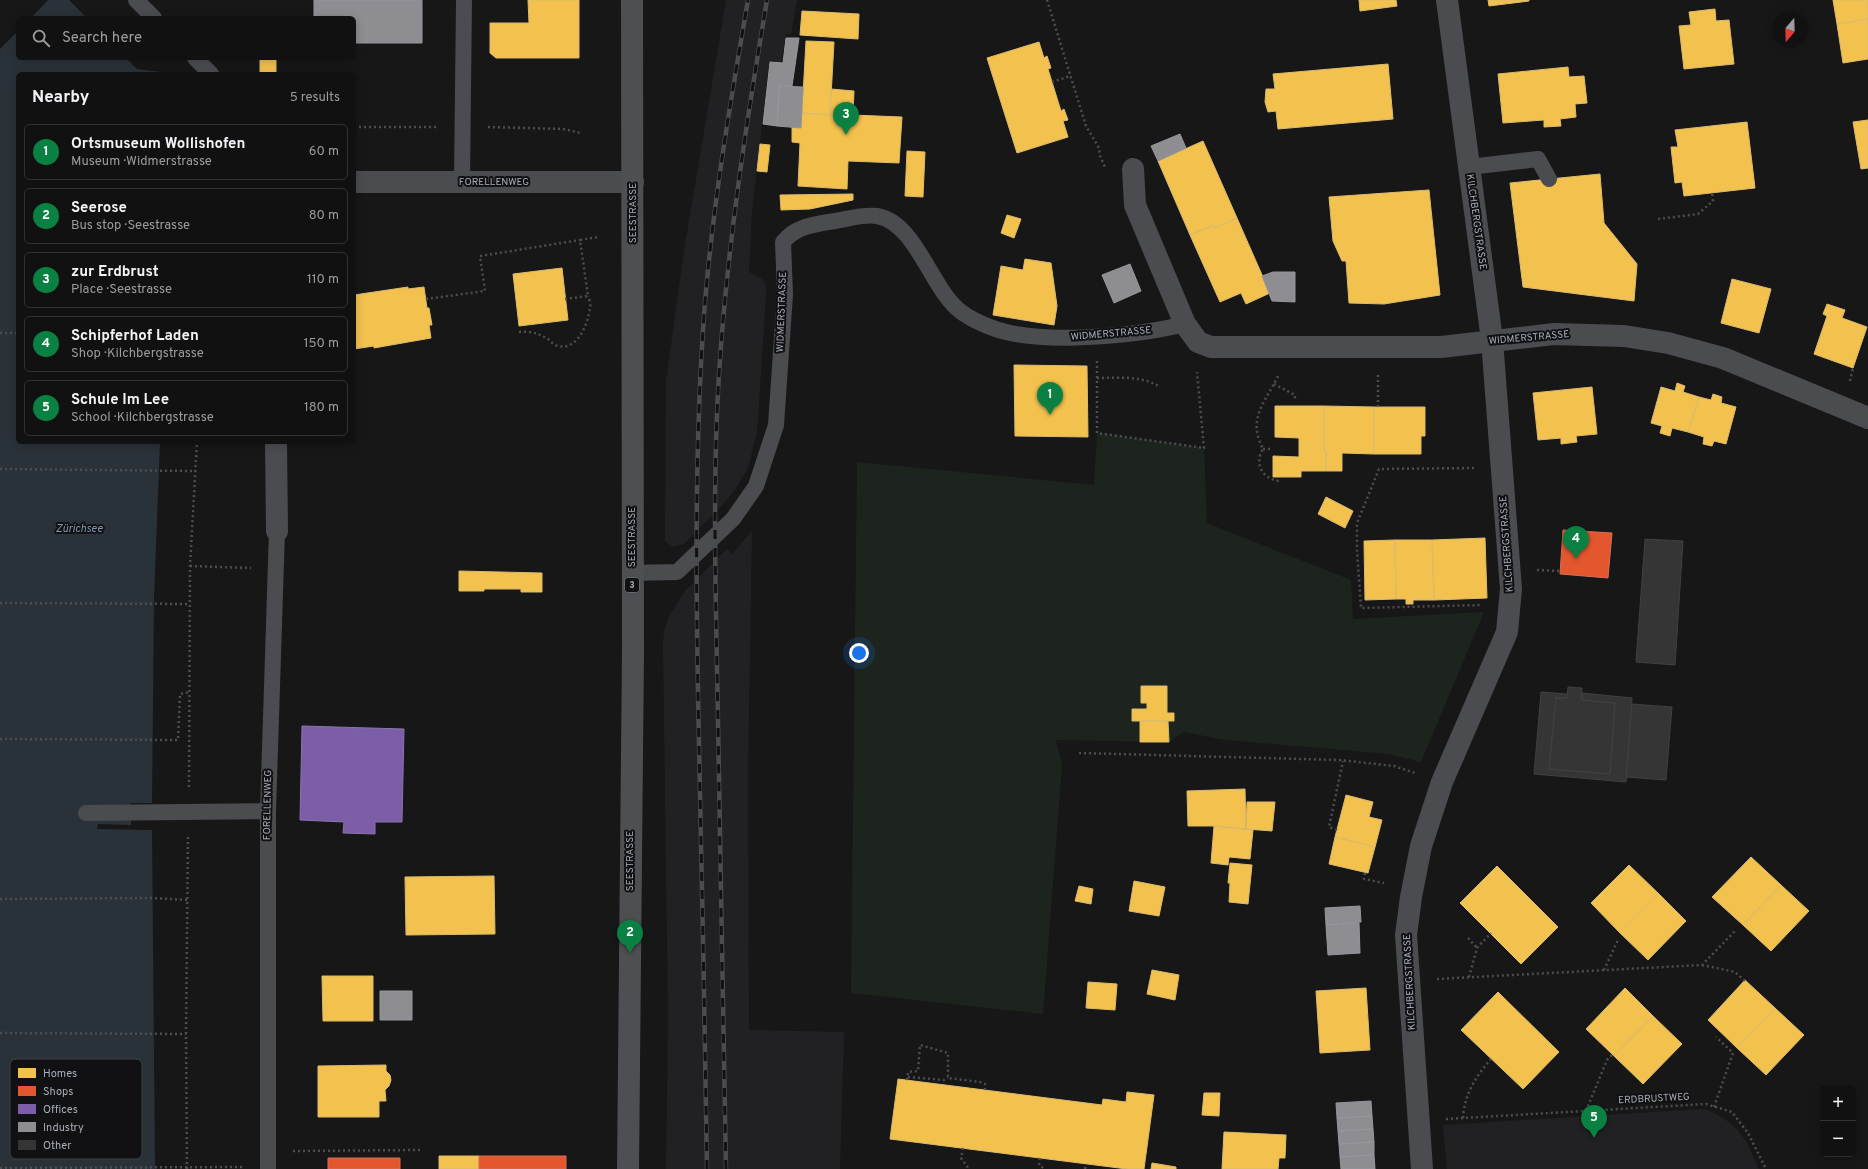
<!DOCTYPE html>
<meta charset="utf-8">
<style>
:root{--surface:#111;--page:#1a1a1a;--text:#f1f3f6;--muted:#9c9d9f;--line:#303131;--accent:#0b8043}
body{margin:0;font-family:Overpass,sans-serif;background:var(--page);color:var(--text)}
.controls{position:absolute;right:12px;bottom:12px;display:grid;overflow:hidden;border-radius:6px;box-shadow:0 2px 10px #0003}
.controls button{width:36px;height:36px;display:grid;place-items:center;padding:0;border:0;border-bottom:1px solid var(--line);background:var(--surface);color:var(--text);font:20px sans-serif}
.compass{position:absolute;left:1772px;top:12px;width:36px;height:36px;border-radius:50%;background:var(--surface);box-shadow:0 2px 10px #0003;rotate:199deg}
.you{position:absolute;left:859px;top:653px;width:14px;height:14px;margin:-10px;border:3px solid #fff;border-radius:50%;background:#1a73e8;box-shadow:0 0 0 6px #1a73e833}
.badge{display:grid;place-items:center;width:26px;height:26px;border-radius:50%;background:var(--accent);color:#fff;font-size:13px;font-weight:700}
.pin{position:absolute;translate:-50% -33px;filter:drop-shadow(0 1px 2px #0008)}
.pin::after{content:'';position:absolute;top:21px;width:14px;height:12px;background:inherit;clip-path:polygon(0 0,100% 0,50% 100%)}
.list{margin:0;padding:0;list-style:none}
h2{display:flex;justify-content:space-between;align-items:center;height:52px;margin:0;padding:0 16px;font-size:17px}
h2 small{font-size:13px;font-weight:400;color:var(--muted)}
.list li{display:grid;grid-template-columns:26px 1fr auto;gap:12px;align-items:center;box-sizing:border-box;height:56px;margin:0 8px 8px;padding:0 8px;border:1px solid var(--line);border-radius:6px}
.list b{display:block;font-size:15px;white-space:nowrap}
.list p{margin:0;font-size:13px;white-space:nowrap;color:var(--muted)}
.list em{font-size:13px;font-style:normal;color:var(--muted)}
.icon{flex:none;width:22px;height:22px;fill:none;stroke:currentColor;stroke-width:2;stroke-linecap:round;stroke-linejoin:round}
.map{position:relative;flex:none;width:1868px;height:1169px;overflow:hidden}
.search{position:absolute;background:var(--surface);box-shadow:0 2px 10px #0003;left:16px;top:16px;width:340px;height:44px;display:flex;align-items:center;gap:10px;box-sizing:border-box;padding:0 14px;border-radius:6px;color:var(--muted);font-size:15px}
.panel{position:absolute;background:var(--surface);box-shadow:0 2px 10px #0003;left:16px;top:72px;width:340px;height:372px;border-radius:6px}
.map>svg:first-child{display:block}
.built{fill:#212123}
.green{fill:#1d241e}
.water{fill:#2a3239}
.homes{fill:#f2c14e;stroke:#dcbb6e}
.shops{fill:#e4572e;stroke:#d27157}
.offices{fill:#7b5ea7;stroke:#8876ac}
.industry{fill:#8d8d92;stroke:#95979d}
.building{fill:#353536;stroke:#3f4043}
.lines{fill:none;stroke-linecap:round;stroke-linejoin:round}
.path{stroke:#4d4e52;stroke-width:2.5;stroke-dasharray:2 3;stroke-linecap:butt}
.service{stroke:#4b4c50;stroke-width:16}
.minor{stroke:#4b4c50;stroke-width:22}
.primary{stroke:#4d4f52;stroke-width:22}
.rail-casing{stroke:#4b4c4f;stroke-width:4.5}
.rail{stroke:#111113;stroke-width:3;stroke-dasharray:9;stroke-linecap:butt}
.labels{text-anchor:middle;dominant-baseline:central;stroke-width:4;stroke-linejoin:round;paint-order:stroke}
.shield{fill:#111113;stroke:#7b7e86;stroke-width:1}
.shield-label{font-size:9px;font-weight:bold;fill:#a8adb8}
.street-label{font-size:10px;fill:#a8adb8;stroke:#111113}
.water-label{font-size:11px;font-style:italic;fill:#7f9bb3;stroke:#111113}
.key{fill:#111113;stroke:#3e4045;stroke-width:1}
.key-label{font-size:11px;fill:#a8adb8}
</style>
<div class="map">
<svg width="1868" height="1169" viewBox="0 0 1868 1169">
<rect width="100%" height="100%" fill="#171717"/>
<!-- built -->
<path class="built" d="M 726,0 L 797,0 L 791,34 L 786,34 L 781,63 L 769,62 L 752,211 L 749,272 L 762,279 L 766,286 L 766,295 L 757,432 L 748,468 L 738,485 L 727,500 L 684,544 L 673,547 L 665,541 L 666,381 L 684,251 Z
M 752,531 L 748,772 L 749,1030 L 844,1032 L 840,1169 L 666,1169 L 668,1018 L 663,646 L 664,630 L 669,616 L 685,591 L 727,549 L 732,554 Z
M 1700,1109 L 1708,1110 L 1722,1117 L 1736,1128 L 1746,1141 L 1759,1169 L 1447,1169 L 1443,1125 Z"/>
<!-- green -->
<path class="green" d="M 1097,433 L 1204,448 L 1207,523 L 1351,580 L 1353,619 L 1484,612 L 1421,762 L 1389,754 L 1225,740 L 1184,732 L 1169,742 L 1056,740 L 1062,765 L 1043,1014 L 851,993 L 857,462 L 1094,485 Z"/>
<!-- water -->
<path class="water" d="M 48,0 L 69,0 L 87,18 L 31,18 Z
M 18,31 L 18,58 L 126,58 L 137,69 L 176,74 L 18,74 L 18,442 L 160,442 L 154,598 L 152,803 L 131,803 L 131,825 L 98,824 L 97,829 L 152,830 L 155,1169 L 0,1169 L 0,49 Z"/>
<!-- homes -->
<path class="homes" d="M 528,0 L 579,0 L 579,58 L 496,58 L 490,53 L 490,23 L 529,23 Z
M 1359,0 L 1396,0 L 1397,6 L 1360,11 Z
M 1488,0 L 1529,0 L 1529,1 L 1489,6 Z
M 1833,0 L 1868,0 L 1868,19 L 1837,24 Z
M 1715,9 L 1716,21 L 1729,20 L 1734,64 L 1684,69 L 1679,26 L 1691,25 L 1689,12 Z
M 802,11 L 859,14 L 858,39 L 800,35 Z
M 1868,19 L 1868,59 L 1843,63 L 1837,24 Z
M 806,41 L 834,42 L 830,115 L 802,113 Z
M 1039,42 L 1044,58 L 1047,56 L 1051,68 L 1048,69 L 1061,111 L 1064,109 L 1068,120 L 1063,121 L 1068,137 L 1017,153 L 987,58 Z
M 260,58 L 276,58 L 276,74 L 260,74 Z
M 1388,64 L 1393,119 L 1278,129 L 1276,111 L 1268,112 L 1265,102 L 1266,89 L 1275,89 L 1273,74 Z
M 1568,67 L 1569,77 L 1584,76 L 1587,103 L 1575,104 L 1576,117 L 1560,119 L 1561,126 L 1544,127 L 1544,120 L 1503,123 L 1498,74 Z
M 831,89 L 854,91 L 853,115 L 902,117 L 899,163 L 848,161 L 847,189 L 798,186 L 800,143 L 792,142 L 792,127 L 801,128 L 802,113 L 830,115 Z
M 1868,120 L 1868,168 L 1861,169 L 1853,122 Z
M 1747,122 L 1755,188 L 1684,196 L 1682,182 L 1675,183 L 1671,147 L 1678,147 L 1675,130 Z
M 1203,141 L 1237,218 L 1215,228 L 1214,225 L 1190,235 L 1158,161 Z
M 760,144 L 770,145 L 767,172 L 757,171 Z
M 907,151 L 925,152 L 923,197 L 905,196 Z
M 1600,174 L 1604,223 L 1637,264 L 1634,301 L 1523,287 L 1510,183 Z
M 1429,190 L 1440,295 L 1384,304 L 1349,303 L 1346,261 L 1342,261 L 1333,241 L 1329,197 Z
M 853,194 L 853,200 L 810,209 L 781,210 L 780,195 Z
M 1007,215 L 1021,219 L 1014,238 L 1001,233 Z
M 1237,218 L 1270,293 L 1246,304 L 1241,293 L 1220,302 L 1190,235 L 1214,225 L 1215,228 Z
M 1025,259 L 1051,263 L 1057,306 L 1054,325 L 993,315 L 1001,266 L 1023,270 Z
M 562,268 L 568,320 L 519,326 L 513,274 Z
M 1732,279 L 1771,289 L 1759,333 L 1721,323 Z
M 408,287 L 408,289 L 424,287 L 427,308 L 429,308 L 432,325 L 429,325 L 431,338 L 374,348 L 374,346 L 354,349 L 354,295 Z
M 1827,304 L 1845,310 L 1842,318 L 1867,327 L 1853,368 L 1814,354 L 1827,316 L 1823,314 Z
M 1014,365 L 1087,366 L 1088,437 L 1015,436 Z
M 1677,383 L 1685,386 L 1683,392 L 1699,397 L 1688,432 L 1672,428 L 1670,436 L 1660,433 L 1662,426 L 1651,423 L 1661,387 L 1675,391 Z
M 1592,387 L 1597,434 L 1576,436 L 1577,442 L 1561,444 L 1561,438 L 1538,440 L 1533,393 Z
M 1713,394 L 1722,397 L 1721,403 L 1736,407 L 1726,444 L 1714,441 L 1712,446 L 1703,444 L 1704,437 L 1688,432 L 1699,397 L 1711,400 Z
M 1275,406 L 1324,406 L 1324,452 L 1326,452 L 1326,471 L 1301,471 L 1301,477 L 1273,477 L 1273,456 L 1299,457 L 1299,438 L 1275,437 Z
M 1324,406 L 1374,407 L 1374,454 L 1342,453 L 1342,471 L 1326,471 L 1326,452 L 1324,452 Z
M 1374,407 L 1425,407 L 1425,436 L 1421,436 L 1421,454 L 1374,454 Z
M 1326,497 L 1353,511 L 1345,528 L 1318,514 Z
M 1485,538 L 1487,598 L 1434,600 L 1432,540 Z
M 1395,540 L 1432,540 L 1434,600 L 1413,600 L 1413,604 L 1406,604 L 1406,599 L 1396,599 Z
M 1395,540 L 1396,599 L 1365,600 L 1364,541 Z
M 459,571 L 542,573 L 542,592 L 521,592 L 521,589 L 484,589 L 484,591 L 459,591 Z
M 1141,686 L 1167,686 L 1167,713 L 1174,713 L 1174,721 L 1132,721 L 1132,709 L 1147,709 L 1147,703 L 1141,703 Z
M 1140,721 L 1168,721 L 1169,742 L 1140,742 Z
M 1245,789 L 1246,829 L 1214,826 L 1188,826 L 1187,791 Z
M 1346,795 L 1373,802 L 1369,817 L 1382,820 L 1375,847 L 1335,837 Z
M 1247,802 L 1275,802 L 1272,831 L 1246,829 Z
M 1214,826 L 1253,830 L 1250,859 L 1229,857 L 1228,865 L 1211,863 Z
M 1335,837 L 1375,847 L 1368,873 L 1329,864 Z
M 1751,857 L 1781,885 L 1743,925 L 1712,897 Z
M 1230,863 L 1252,865 L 1248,904 L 1229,902 L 1230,883 L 1228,883 Z
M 1629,865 L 1658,893 L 1619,932 L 1591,903 Z
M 1497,866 L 1558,927 L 1521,964 L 1460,903 Z
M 494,876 L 495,934 L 406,935 L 405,877 Z
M 1134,881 L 1165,887 L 1159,916 L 1129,911 Z
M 1781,885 L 1809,911 L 1771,951 L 1743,925 Z
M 1079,886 L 1093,889 L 1091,904 L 1075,901 Z
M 1658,893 L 1686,921 L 1648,960 L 1619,932 Z
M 1152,970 L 1179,975 L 1175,1000 L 1147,994 Z
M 322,976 L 373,976 L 373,1021 L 323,1021 Z
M 1745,980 L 1775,1008 L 1737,1048 L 1708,1020 Z
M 1088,982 L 1117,984 L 1115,1010 L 1086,1008 Z
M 1366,988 L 1370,1050 L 1320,1053 L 1316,991 Z
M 1625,988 L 1653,1016 L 1614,1056 L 1586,1029 Z
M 1498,992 L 1559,1052 L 1523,1089 L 1461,1030 Z
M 1775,1008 L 1804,1035 L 1766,1075 L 1737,1048 Z
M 1653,1016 L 1682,1044 L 1643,1084 L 1614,1056 Z
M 386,1065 L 386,1071 L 390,1075 L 391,1080 L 389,1086 L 385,1090 L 386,1101 L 379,1101 L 379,1117 L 318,1117 L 318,1066 Z
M 898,1079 L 1102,1105 L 1103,1099 L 1126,1102 L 1127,1092 L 1154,1095 L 1144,1169 L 1127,1169 L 890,1139 Z
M 1204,1093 L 1220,1093 L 1219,1116 L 1202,1115 Z
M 1224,1132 L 1286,1135 L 1285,1158 L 1279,1158 L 1278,1169 L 1222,1169 Z
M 439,1156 L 479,1156 L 479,1169 L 439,1169 Z
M 1152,1163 L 1176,1167 L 1176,1169 L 1151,1169 Z"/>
<!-- shops -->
<path class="shops" d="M 1563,530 L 1612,533 L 1608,578 L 1560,574 Z
M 479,1156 L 566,1156 L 566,1169 L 479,1169 Z
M 328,1158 L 400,1158 L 400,1169 L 328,1169 Z"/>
<!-- offices -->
<path class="offices" d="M 302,726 L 404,729 L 402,822 L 375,822 L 375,834 L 343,833 L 344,822 L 300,820 Z"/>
<!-- industry -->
<path class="industry" d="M 314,0 L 422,0 L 422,43 L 354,43 L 354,18 L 314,18 Z
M 786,38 L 799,38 L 792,86 L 779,86 L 777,126 L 763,124 L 770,62 L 783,63 Z
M 779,86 L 803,87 L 801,128 L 777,126 Z
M 1180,134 L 1186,148 L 1158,161 L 1151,146 Z
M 1130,264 L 1141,291 L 1114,303 L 1102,275 Z
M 1273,272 L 1295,272 L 1295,302 L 1272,301 L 1262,276 Z
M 1360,906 L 1361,922 L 1326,925 L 1325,908 Z
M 1359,923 L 1360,953 L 1328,955 L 1326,925 Z
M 380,991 L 412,991 L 412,1020 L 380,1020 Z
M 1371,1101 L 1372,1116 L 1337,1118 L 1336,1103 Z
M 1372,1116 L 1373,1129 L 1338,1131 L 1337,1118 Z
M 1373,1129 L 1374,1142 L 1339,1144 L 1338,1131 Z
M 1374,1142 L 1374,1155 L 1340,1157 L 1339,1144 Z
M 1374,1155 L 1375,1169 L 1341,1169 L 1340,1157 Z"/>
<!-- building -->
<path class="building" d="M 1645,539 L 1683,541 L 1675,665 L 1636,662 Z
M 1568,687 L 1582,688 L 1582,700 L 1615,703 L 1610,774 L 1549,769 L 1556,698 L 1567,698 Z
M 1541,692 L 1567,694 L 1567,698 L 1556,698 L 1549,769 L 1610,774 L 1615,703 L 1582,700 L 1582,693 L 1632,698 L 1626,782 L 1534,774 Z
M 1632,704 L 1672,707 L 1666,780 L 1626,777 Z"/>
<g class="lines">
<!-- path -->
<path class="path" d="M 1047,0 L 1086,126 L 1099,148 L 1100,156 L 1105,167
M 1052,82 L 1070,76
M 354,127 L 437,127
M 488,127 L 563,129 L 581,133
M 1658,219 L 1698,214 L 1713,201 L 1712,193
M 426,299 L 485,291 L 480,256 L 580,240
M 565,299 L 588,296 L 580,240 L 598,237
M 519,332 C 530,331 538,333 548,339 C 551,342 554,345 558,346 C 578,351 588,323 590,308 C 591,304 589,299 588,296
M 0,333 L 18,333
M 1097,361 L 1097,433 L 1204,448 L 1197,372
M 1378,375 L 1378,407
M 1278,376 C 1265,403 1247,418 1263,449 C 1254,463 1262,479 1279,481
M 1097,378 C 1119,378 1141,375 1160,387
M 1850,381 L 1853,368
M 1274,384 L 1295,395 L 1295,401
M 1263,449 L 1273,449
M 1474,468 L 1379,469 L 1357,523 L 1357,550 L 1361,608 L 1482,605
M 0,469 L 196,471
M 190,566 L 251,568
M 1537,570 L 1560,571
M 0,603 L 189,604
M 0,739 L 178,740 L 180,694 L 190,692
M 1079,753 L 1339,760 L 1394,766 L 1415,773
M 189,787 L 190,566 L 197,442
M 1337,830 L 1329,827 L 1343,761
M 1365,873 L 1364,879 L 1384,883
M 0,899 L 152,898 L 188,900
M 1468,938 L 1477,948
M 1702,965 L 1735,972 L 1745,981
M 1604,970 L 1618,940
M 1469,977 L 1477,948 L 1491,933
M 1437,979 L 1702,965 L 1736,930
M 0,1033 L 186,1034
M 908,1077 L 944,1080 L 948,1078
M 907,1080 L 908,1072 L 918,1071 L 920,1045 L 948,1053 L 948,1078 L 980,1082 L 985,1084 L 985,1090
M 1714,1107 L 1733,1053 L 1716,1037
M 1586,1111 L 1607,1060 L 1612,1055
M 1463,1118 C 1464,1095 1476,1076 1491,1059
M 1446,1119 L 1706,1104 L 1732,1112 L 1748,1133 L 1766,1169
M 963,1148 L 961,1158 L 969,1169
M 293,1151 L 420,1150
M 1040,1158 L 1039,1165 L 1045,1169
M 0,1168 L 243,1167
M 187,1169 L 186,1034 L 188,836
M 1085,1169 L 1086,1164"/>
<!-- service -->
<path class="service" d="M 136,0 L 154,18
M 195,58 L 211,74
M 1469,167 L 1538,159 L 1549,179
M 462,182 L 464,0
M 632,573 L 677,572 L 733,519 L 756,486 L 776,425 L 785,294 L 783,242 C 796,226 815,224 835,221 C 848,219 863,214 877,216 C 911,221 929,277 950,301 C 959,313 977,322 990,327 C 1037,346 1137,336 1185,324
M 86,813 L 268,811
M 268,1169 L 268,811 L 277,531"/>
<!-- minor -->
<path class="minor" d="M 1133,169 L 1135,205 L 1185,324 L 1198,342 L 1211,347 L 1441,347 L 1554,334 L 1624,336 L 1668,343 L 1723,358 L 1868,418
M 354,182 L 633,182
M 276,442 L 277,531
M 1422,1169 L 1406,935 L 1411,897 L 1421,846 L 1442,782 L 1507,632 L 1511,589 L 1492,340 L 1447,0"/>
<!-- primary -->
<path class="primary" d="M 628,1169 L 633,651 L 632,0"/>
<!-- rail casing -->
<g class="rail-casing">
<path id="rail" d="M 707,1169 C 705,1028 702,886 699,745 C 696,601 694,458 704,315 C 712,209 730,104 748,0
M 726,1169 C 723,1020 720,871 718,721 C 716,606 712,489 719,374 C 727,248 746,124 767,0"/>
</g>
<!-- rail -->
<use href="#rail" class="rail"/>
</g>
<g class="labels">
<!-- shield labels -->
<rect class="shield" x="625" y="578" width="14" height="14" rx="3"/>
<g class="shield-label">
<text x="632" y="585">3</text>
</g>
<!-- street labels -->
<g class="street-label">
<text x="494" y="182">FORELLENWEG</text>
<text transform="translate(633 213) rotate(-90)">SEESTRASSE</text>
<text transform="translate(1476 222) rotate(82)">KILCHBERGSTRASSE</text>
<text transform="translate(782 312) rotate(-88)">WIDMERSTRASSE</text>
<text transform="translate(1111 334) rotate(-5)">WIDMERSTRASSE</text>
<text transform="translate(1529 338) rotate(-5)">WIDMERSTRASSE</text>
<text transform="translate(632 537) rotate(-90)">SEESTRASSE</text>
<text transform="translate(1507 544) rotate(-94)">KILCHBERGSTRASSE</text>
<text transform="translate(268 805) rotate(-89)">FORELLENWEG</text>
<text transform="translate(630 861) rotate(-90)">SEESTRASSE</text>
<text transform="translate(1410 982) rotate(-93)">KILCHBERGSTRASSE</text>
<text transform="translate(1654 1099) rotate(-3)">ERDBRUSTWEG</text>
</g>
<!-- water labels -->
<g class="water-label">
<text x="79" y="529">Zürichsee</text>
</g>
</g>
<!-- legend -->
<rect x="10" y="1059" width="132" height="100" rx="6" class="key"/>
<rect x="18" y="1068" width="18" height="10" fill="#f2c14e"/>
<rect x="18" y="1086" width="18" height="10" fill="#e4572e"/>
<rect x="18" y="1104" width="18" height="10" fill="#7b5ea7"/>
<rect x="18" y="1122" width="18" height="10" fill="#8d8d92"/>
<rect x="18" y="1140" width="18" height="10" fill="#353536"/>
<g class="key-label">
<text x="43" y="1077">Homes</text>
<text x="43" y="1095">Shops</text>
<text x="43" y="1113">Offices</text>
<text x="43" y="1131">Industry</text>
<text x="43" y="1149">Other</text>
</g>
</svg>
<div class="controls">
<button>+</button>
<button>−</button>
</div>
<svg class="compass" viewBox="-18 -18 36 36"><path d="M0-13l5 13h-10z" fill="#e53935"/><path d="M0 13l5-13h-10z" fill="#9c9d9f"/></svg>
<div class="you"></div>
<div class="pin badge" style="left:1050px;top:415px">1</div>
<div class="pin badge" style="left:630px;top:953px">2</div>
<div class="pin badge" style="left:846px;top:135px">3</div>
<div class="pin badge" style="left:1576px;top:559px">4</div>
<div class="pin badge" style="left:1594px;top:1138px">5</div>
<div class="search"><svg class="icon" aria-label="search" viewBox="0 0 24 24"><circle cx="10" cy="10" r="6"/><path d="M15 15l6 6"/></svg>Search here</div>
<section class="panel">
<h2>Nearby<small>5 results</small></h2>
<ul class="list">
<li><span class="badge">1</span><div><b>Ortsmuseum Wollishofen</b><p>Museum · Widmerstrasse</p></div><em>60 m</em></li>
<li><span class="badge">2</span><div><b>Seerose</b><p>Bus stop · Seestrasse</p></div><em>80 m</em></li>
<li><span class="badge">3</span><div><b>zur Erdbrust</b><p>Place · Seestrasse</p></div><em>110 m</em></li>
<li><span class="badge">4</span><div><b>Schipferhof Laden</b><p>Shop · Kilchbergstrasse</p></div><em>150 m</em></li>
<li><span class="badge">5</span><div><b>Schule Im Lee</b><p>School · Kilchbergstrasse</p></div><em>180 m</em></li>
</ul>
</section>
</div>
